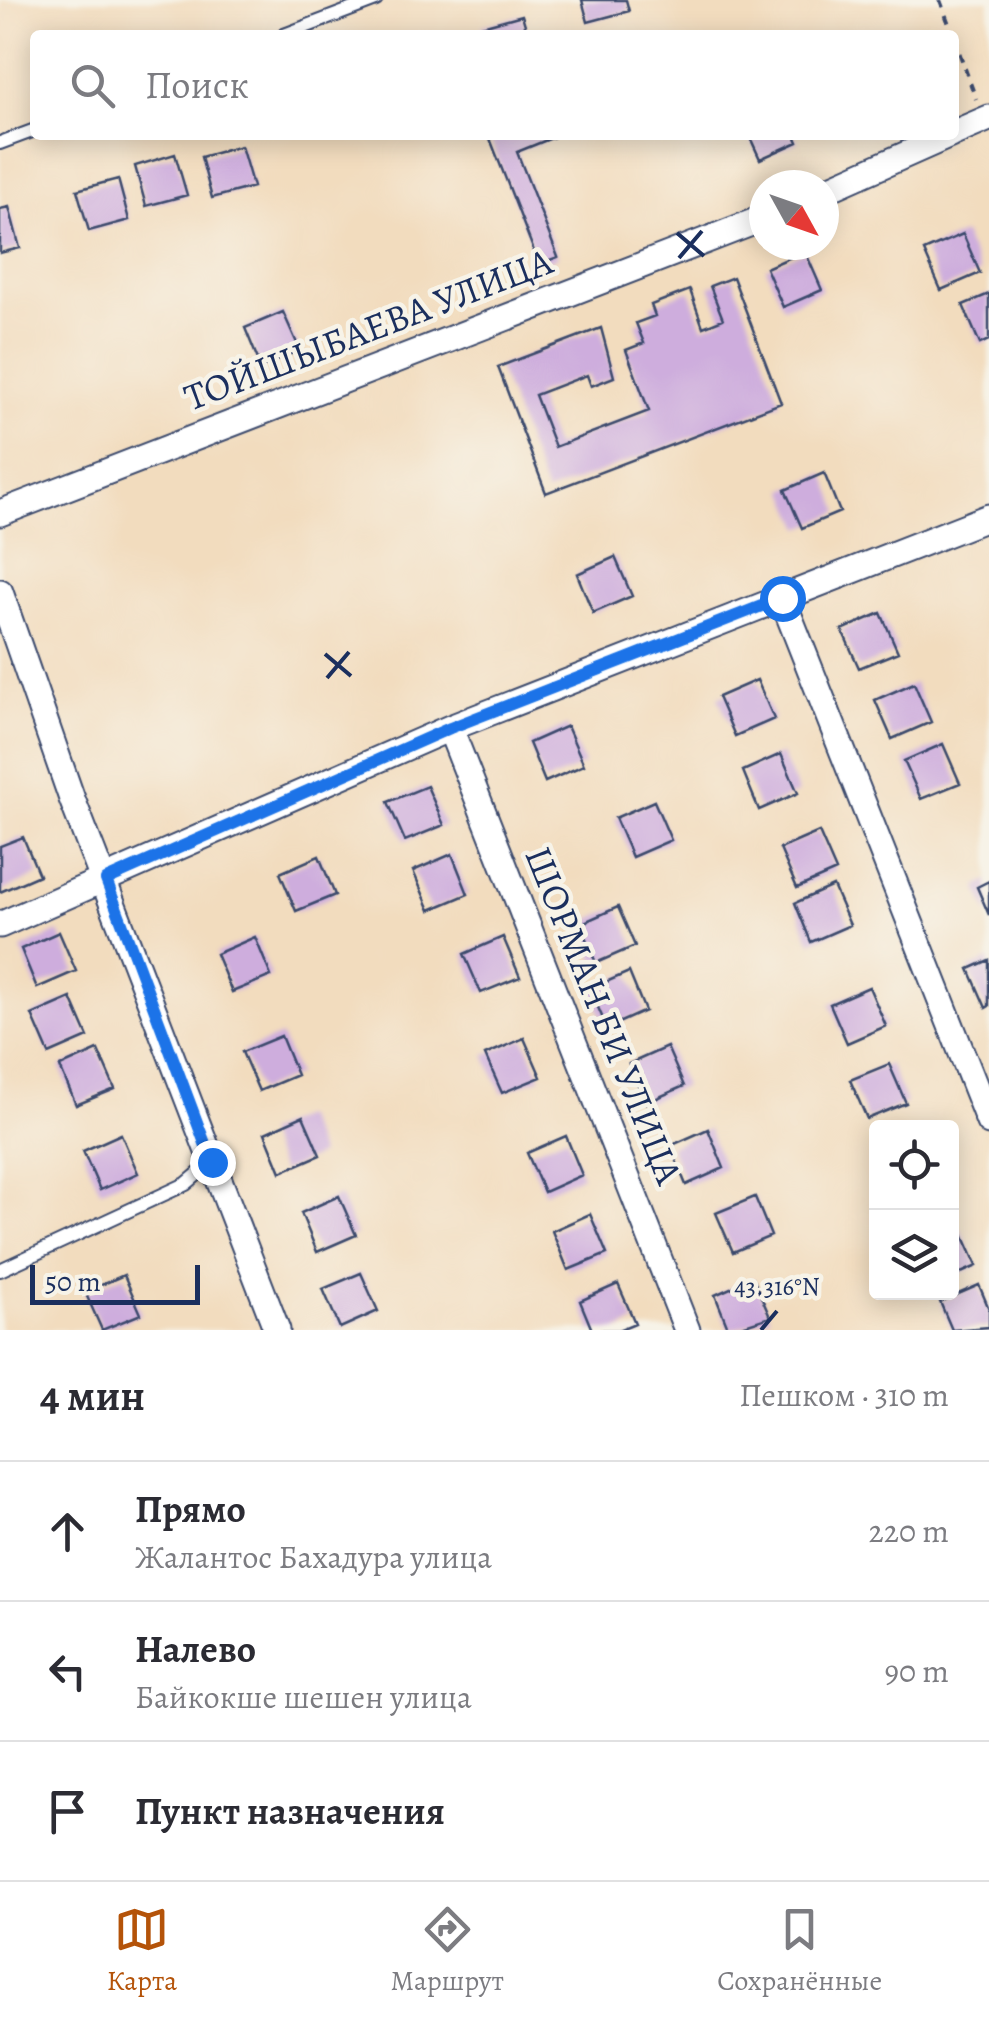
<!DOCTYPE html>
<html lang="ru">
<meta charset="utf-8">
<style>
:root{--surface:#fff;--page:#f7f7f7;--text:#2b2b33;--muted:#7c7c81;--line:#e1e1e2;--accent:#b45309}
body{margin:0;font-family:Alegreya,serif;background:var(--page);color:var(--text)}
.controls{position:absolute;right:30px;bottom:30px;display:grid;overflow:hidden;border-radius:10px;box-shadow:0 5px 25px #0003}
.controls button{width:90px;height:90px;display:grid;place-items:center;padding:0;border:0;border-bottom:2px solid var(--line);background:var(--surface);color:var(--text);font:50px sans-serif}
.compass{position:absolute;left:749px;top:170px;width:90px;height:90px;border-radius:50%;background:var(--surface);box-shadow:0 5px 25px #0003;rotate:130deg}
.scale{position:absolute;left:30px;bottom:25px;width:170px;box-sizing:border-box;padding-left:10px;border:5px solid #1b2f5e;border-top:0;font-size:28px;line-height:35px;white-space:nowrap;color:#1b2f5e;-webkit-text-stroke:8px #f7f3e8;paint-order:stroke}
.stop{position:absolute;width:30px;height:30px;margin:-22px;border:8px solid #1a73e8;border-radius:50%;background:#fff}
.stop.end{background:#1a73e8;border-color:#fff;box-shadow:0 2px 10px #0008}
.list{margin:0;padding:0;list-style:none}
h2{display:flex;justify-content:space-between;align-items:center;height:130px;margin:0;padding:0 40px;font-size:42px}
h2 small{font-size:32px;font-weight:400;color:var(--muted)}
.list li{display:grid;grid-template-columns:65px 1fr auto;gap:30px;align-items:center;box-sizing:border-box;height:140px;padding:0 40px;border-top:2px solid var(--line)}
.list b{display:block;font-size:38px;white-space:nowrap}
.list p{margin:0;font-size:32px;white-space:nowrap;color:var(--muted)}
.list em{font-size:32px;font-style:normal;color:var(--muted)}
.icon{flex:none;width:55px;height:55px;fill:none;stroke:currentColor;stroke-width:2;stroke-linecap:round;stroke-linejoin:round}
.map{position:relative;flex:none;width:989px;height:1330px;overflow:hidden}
.search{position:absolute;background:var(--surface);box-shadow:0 5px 25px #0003;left:30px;right:30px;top:30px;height:110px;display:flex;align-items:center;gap:25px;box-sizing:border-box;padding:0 35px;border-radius:10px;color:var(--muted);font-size:38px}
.sheet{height:550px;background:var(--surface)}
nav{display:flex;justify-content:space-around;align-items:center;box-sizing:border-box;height:140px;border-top:2px solid var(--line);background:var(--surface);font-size:28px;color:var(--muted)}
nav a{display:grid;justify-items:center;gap:5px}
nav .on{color:var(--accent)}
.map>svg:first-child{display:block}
.building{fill:#ceaddd}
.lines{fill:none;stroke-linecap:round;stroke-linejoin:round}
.service-casing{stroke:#3b496c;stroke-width:16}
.minor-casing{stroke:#3b496c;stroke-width:29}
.path{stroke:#3b496c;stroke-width:4;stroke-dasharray:8 8;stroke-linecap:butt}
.service{stroke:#fff;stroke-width:12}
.minor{stroke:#fff;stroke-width:25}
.route{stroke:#1a73e8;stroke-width:12}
.ticks{fill:none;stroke:#1b2f5e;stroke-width:4}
.labels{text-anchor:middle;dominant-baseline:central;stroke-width:9;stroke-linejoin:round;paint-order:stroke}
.street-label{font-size:38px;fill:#1b2f5e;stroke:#f7f3e8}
.ticks-label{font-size:25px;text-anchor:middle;fill:#1b2f5e;stroke:#f7f3e8;stroke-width:9;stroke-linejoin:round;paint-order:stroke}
</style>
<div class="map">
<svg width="989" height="1330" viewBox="0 0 989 1330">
<rect width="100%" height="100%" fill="#f7f3e8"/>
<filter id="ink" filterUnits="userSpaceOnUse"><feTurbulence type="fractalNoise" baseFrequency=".01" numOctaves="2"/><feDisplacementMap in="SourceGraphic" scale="20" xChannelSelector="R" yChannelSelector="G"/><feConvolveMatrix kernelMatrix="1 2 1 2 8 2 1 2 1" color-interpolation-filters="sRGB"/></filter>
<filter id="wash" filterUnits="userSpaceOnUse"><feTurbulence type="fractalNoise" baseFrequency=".0048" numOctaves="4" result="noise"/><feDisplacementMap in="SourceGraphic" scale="40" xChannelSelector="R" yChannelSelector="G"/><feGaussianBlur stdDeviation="2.25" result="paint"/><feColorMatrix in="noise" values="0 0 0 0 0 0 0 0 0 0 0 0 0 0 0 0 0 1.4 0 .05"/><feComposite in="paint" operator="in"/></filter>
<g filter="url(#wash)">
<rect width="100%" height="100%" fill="#f2dcbe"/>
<g id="blocks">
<!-- building -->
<path class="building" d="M 582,0 L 626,0 L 629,11 L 588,22 Z
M 522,15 L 528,35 L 484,35 L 482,26 Z
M 559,135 L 517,152 L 558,257 L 539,264 L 489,136 Z
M 749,135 L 795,135 L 798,142 L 760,159 Z
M 241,146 L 253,187 L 212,198 L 201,157 Z
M 175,154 L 187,195 L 146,206 L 135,166 Z
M 118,179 L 129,220 L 89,231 L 77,190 Z
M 9,207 L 20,248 L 0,253 L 0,209 Z
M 963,234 L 980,273 L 941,290 L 924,251 Z
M 805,251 L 822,290 L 783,307 L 766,268 Z
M 733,277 L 781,403 L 546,493 L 498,367 L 601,328 L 614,377 L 591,386 L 587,375 L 535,395 L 555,447 L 649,411 L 626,350 L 644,343 L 636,323 L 655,316 L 651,305 L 690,290 L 703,327 L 723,319 L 710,286 Z
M 989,294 L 989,340 L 980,344 L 963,305 Z
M 283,312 L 300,350 L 261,367 L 245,328 Z
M 824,473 L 840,512 L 802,528 L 785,490 Z
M 615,557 L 632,596 L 593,613 L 577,574 Z
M 881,613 L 898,652 L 859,668 L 842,630 Z
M 757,680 L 774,719 L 735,736 L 718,697 Z
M 914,683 L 931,722 L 892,739 L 875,700 Z
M 567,726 L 584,765 L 545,782 L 529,743 Z
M 943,744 L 960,783 L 921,799 L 904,761 Z
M 781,754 L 798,793 L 759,810 L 743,771 Z
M 427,786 L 444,825 L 405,841 L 388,802 Z
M 654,801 L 671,840 L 632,857 L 615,818 Z
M 819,832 L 836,871 L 797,888 L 780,849 Z
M 23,837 L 39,875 L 0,892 L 0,846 Z
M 452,854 L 468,894 L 430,910 L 413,871 Z
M 319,856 L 335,895 L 296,911 L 280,873 Z
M 989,881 L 989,915 L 977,887 Z
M 833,886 L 850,925 L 811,942 L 795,903 Z
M 618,907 L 635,946 L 596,963 L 580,924 Z
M 59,932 L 76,971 L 37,988 L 21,949 Z
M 255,937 L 271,976 L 232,992 L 216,954 Z
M 503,937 L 520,977 L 481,993 L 464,954 Z
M 989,960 L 989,1006 L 986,1008 L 969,969 Z
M 629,972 L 645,1011 L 607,1028 L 590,989 Z
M 869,987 L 886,1026 L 847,1043 L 830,1004 Z
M 71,998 L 88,1037 L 49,1054 L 32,1015 Z
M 281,1036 L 297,1075 L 259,1091 L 242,1052 Z
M 524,1038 L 541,1077 L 502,1093 L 485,1055 Z
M 667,1047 L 684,1086 L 646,1103 L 629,1064 Z
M 98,1050 L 115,1089 L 76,1105 L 60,1067 Z
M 889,1064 L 906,1103 L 867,1119 L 850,1080 Z
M 303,1116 L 320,1155 L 281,1172 L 265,1133 Z
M 708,1129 L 724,1168 L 686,1185 L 670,1146 Z
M 121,1134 L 138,1173 L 100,1190 L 83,1151 Z
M 566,1136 L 582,1175 L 544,1192 L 527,1153 Z
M 339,1196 L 356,1235 L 317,1252 L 301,1213 Z
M 755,1197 L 771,1236 L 733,1252 L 716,1213 Z
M 590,1214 L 607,1254 L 568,1270 L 552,1231 Z
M 960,1228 L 977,1266 L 952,1277 L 952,1231 Z
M 361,1273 L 378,1311 L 340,1328 L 323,1289 Z
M 124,1275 L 141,1314 L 102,1330 L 85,1292 Z
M 753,1278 L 770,1317 L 729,1330 L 715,1295 Z
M 618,1284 L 635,1323 L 618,1330 L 592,1330 L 580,1301 Z
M 979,1285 L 989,1309 L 989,1327 L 952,1330 L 940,1302 Z"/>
</g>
</g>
<g filter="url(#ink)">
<use href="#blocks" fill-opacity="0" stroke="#3b496c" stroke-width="2.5"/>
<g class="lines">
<!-- service casing -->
<g class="service-casing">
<path id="service" d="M 284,35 L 376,0
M 0,143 L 35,130
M 0,1270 L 186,1184 L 212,1162"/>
</g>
<!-- minor casing -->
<g class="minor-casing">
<path id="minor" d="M 954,133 L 989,118
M 824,191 L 950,135
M 0,513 L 764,218
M 0,592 L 72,799 L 277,1330
M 782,598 L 989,1122
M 450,728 L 687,1330
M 0,925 L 450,728 L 989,517"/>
</g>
<!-- path -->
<path class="path" d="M 940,0 L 953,35
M 954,38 L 976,99"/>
<!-- service -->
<use href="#service" class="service"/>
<!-- minor -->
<use href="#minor" class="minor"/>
</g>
</g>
<g class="lines" filter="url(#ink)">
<!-- route -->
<path class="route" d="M 212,1162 L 106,880 L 450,728 L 782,598"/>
</g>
<!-- ticks -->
<path class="ticks" d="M 677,233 L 704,256M 679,258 L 702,231M 325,654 L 351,676M 327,678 L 349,652M 761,1330 L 777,1311"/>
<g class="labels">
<!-- street labels -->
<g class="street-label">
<text transform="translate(368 329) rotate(-21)">ТОЙШЫБАЕВА УЛИЦА</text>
<text transform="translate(604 1015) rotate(68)">ШОРМАН БИ УЛИЦА</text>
</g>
</g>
<g class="ticks-label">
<text x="777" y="1295">43.316°N</text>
</g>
</svg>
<div class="controls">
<button><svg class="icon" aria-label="locate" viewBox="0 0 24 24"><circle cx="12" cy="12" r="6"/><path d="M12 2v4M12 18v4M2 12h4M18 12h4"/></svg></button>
<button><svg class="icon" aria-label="layers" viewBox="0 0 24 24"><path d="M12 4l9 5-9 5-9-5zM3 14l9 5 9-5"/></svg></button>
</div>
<svg class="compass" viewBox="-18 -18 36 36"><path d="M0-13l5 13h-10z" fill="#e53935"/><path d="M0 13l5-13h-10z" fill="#7c7c81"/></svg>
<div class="scale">50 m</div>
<div class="stop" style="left:782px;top:598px"></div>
<div class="stop end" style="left:212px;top:1162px"></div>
<div class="search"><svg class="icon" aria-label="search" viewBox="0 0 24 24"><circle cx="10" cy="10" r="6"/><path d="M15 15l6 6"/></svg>Поиск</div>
</div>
<section class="sheet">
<h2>4 мин<small>Пешком · 310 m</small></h2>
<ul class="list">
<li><svg class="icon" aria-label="ahead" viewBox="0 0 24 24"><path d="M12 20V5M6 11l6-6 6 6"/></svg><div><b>Прямо</b><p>Жалантос Бахадура улица</p></div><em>220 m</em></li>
<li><svg class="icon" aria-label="left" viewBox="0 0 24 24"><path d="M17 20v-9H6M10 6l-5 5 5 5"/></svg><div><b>Налево</b><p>Байкокше шешен улица</p></div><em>90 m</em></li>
<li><svg class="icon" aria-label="arrive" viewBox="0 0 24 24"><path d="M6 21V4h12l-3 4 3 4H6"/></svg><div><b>Пункт назначения</b></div></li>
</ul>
</section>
<nav>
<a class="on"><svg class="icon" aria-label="map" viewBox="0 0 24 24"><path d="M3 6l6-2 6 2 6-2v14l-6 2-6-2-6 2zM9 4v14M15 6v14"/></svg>Карта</a>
<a><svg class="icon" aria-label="directions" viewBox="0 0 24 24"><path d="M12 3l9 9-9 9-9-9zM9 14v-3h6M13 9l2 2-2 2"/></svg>Маршрут</a>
<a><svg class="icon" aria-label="saved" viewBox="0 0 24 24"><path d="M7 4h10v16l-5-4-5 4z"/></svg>Сохранённые</a>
</nav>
